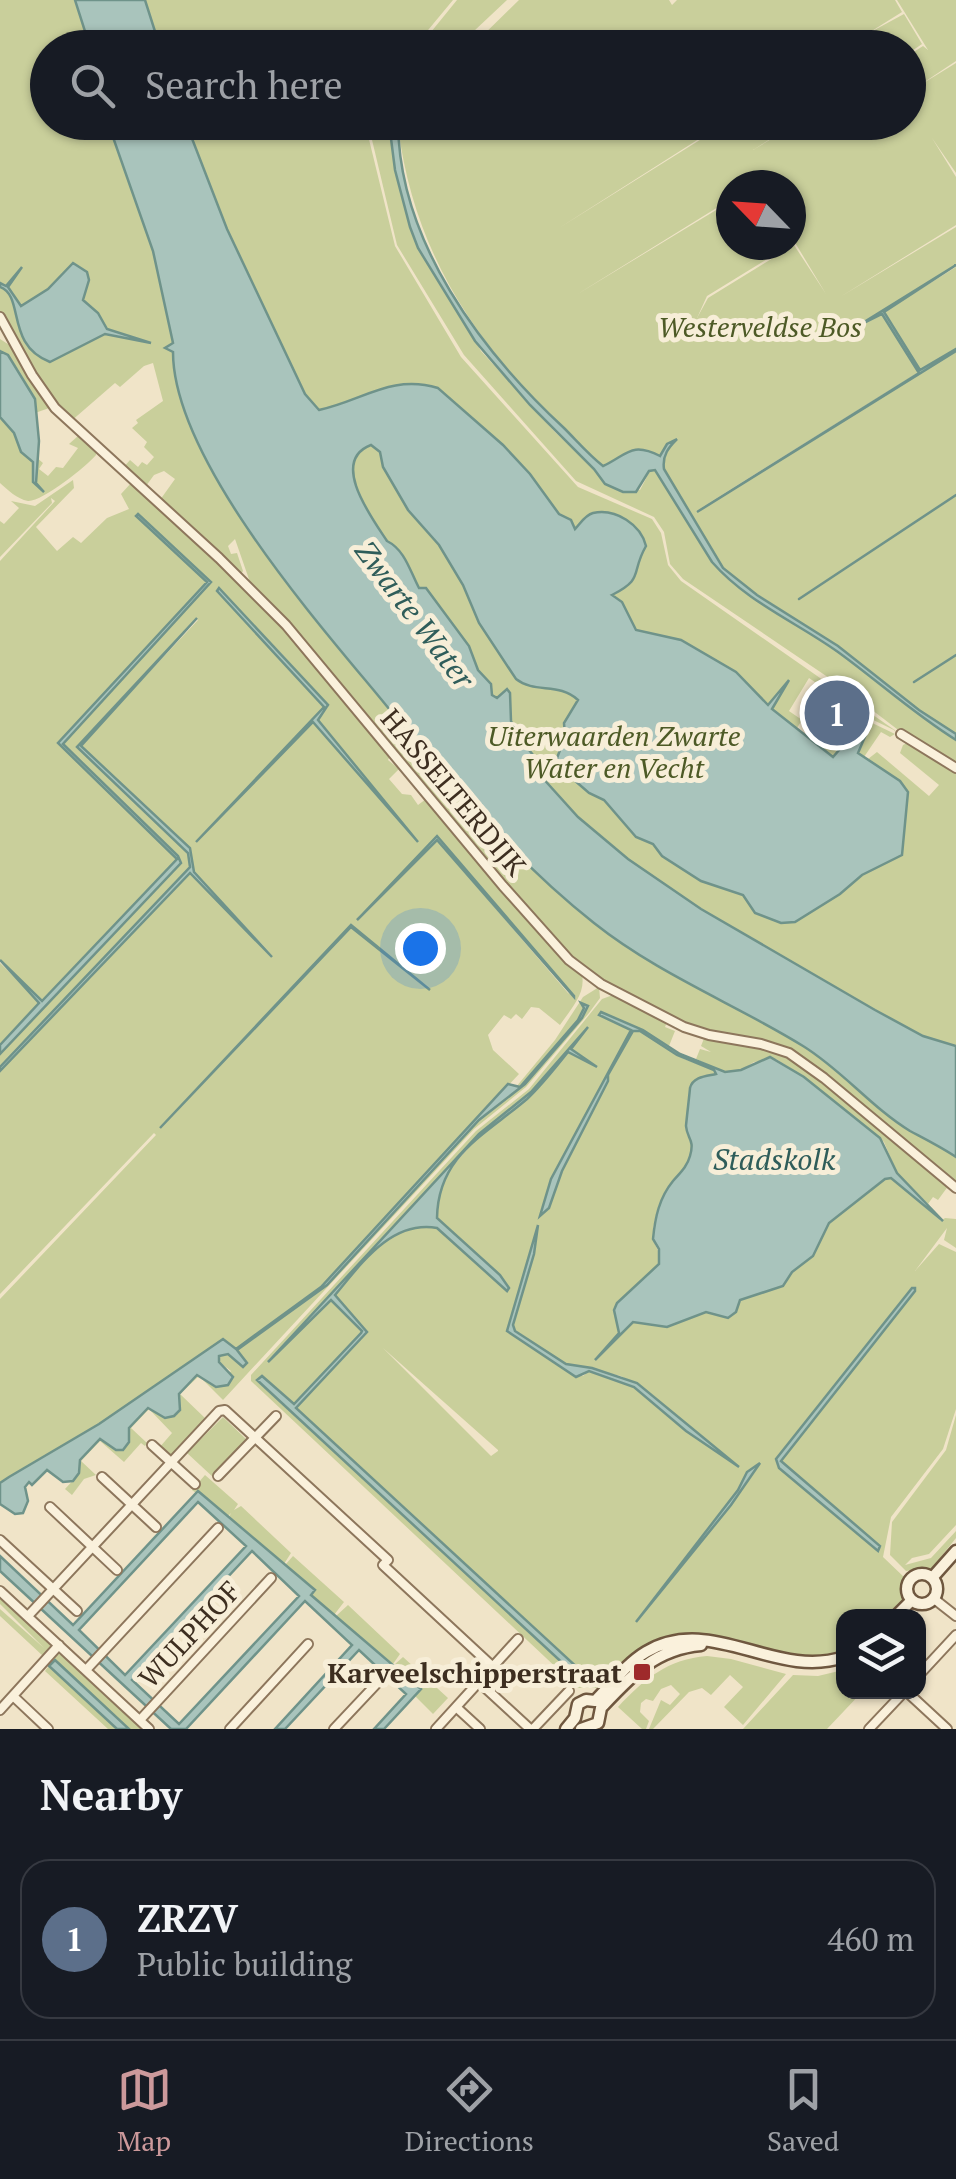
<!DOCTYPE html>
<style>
:root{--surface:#171b24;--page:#20242c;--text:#f1f3f6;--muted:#9ea1a6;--line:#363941;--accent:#cc999b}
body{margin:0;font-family:"PT Serif",serif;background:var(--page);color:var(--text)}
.controls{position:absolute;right:30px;bottom:30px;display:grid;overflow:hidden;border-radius:20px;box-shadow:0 2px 8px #0004}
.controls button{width:90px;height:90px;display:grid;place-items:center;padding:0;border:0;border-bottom:2px solid var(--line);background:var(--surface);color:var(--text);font:50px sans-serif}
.compass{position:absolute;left:716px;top:170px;width:90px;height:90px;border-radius:50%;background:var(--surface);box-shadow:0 2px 8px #0004;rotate:295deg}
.you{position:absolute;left:420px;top:948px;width:35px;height:35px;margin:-25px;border:8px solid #fff;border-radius:50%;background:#1a73e8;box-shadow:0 0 0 15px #1a73e833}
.badge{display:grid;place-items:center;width:65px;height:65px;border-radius:50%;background:var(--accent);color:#fff;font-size:32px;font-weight:700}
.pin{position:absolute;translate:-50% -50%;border:5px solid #fff;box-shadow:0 2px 10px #0006}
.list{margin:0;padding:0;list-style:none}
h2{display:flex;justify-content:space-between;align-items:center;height:130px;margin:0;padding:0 40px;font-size:42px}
h2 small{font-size:32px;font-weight:400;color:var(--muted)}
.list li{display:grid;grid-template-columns:65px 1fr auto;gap:30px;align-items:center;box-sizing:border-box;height:160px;margin:0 20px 20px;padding:0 20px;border:2px solid var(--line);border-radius:30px}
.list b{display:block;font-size:38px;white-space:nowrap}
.list p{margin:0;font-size:32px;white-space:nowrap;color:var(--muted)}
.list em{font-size:32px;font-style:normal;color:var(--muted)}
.icon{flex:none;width:55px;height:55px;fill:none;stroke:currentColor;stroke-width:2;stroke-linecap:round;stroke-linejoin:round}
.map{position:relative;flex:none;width:956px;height:1729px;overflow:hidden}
.search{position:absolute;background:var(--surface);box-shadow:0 2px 8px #0004;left:30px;right:30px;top:30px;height:110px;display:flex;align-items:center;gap:25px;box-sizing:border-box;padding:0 35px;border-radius:55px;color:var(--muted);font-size:38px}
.sheet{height:310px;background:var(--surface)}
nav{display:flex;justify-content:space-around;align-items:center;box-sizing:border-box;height:140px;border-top:2px solid var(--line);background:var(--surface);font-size:28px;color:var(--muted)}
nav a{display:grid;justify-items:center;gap:5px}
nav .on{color:var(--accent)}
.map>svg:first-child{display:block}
.green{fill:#c9cf9b;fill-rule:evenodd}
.water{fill:#a9c4bc;stroke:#6f938a;stroke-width:2.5;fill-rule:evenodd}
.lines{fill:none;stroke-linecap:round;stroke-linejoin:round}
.stream{stroke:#6f938a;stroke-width:2.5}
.minor-casing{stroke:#8d765c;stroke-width:12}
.secondary-casing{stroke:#6f573f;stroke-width:15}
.minor{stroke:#faf1dc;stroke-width:8}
.secondary{stroke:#faf1dc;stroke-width:10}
.poi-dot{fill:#9e2a2b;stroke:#f7eed8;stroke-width:4}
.labels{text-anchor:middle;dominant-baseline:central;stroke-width:10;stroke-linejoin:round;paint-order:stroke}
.park-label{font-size:28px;font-style:italic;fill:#4d5a26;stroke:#f7eed8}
.street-label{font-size:28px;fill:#3d2e20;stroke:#f7eed8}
.poi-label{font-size:28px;font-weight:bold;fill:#3d2e20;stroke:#f7eed8;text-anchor:end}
.water-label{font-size:30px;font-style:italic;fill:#2f5d5a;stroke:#f7eed8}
</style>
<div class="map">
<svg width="956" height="1729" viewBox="0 0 956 1729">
<rect width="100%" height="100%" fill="#f0e4c8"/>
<!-- green -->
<path class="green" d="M 0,0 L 453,0 L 414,47 L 48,48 L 48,122 L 365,123 L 395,246 L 461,357 L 578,487 L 652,519 L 661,533 L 668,565 L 681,581 L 896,731 L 863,715 L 809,678 L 789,711 L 802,720 L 797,728 L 820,746 L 827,738 L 838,745 L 855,721 L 866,720 L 895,734 L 890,737 L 881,732 L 864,757 L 868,759 L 877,752 L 929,796 L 939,785 L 900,753 L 903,745 L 909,742 L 956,770 L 956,1184 L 794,1053 L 687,1026 L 595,978 L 556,944 L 251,585 L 235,539 L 228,546 L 231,554 L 237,553 L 243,571 L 241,574 L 160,500 L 175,479 L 164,471 L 154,475 L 146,486 L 123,468 L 130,460 L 138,467 L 142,462 L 147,465 L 154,457 L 144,447 L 147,442 L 132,428 L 138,423 L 136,420 L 163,401 L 153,363 L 144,366 L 120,387 L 115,383 L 70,422 L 42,388 L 0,314 Z
M 457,0 L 507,0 L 457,47 L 418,48 Z
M 519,0 L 669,0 L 672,5 L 677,0 L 895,0 L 902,12 L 867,34 L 904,14 L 922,44 L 909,53 L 908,48 L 849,47 L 860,38 L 845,48 L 470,48 Z
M 897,0 L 956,0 L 956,61 L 917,87 L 956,63 L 956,173 L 932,138 L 956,177 L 956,225 L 840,297 L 956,227 L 956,265 L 857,327 L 882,313 L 919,372 L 696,511 L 956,351 L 956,734 L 919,710 L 838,646 L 746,587 L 723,568 L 664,469 C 662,457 666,446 677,440 L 665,446 L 660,456 C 638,444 622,457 603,466 C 589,455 578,441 565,429 C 475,344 414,252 398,127 L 398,123 L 724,123 L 559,228 L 727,123 L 795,123 L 753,150 L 798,123 L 908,122 L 909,55 L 923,46 L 928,50 ZM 761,181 L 758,185 L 791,185 L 791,236 L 826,294 L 794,245 L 708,298 L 697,318 L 707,296 L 790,245 L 731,245 L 731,201 L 576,295 L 731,199 L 731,185 L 755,185 Z
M 368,123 L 389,123 L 395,170 L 410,227 L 481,351 L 555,432 L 594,469 L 603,481 L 640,490 L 650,471 L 655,470 L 712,562 C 748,601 796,621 838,652 C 878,681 914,713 956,740 L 956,766 L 910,739 L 838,684 L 683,579 L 670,564 L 664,532 L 654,517 L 576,481 L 464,355 L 397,245 Z
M 956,267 L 956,349 L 920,371 L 884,312 Z
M 0,339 L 14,348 L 52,407 L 35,413 C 34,394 17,360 0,351 Z
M 0,417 L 14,433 L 21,452 L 34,462 C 34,475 31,484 43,491 L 36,483 L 36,457 L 43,463 L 39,469 L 48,476 L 56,467 L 63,468 L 78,448 L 69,444 L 78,436 L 96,449 L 96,455 C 87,466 42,502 28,501 C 17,499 8,490 0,483 Z
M 73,480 L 74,488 L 36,527 L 57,551 L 73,537 L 81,543 L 107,518 L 129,509 L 121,494 L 132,482 L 203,545 L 285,628 L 391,754 L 388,760 L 399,769 L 389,779 L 402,794 L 411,795 L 418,805 L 426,799 L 582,975 C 586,994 570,1010 560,1025 L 539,1008 L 531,1007 L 522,1019 L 516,1014 L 511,1019 L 504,1015 L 488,1035 L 493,1050 L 519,1074 L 321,1287 L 236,1349 L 223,1340 L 99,1424 L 0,1483 L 0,1299 L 156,1135 L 154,1133 L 0,1294 L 0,1071 L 190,873 L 272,955 L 194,872 L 190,848 L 80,746 L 198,620 L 196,618 L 77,746 L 188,853 L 190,867 L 0,1067 L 0,1054 L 181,863 L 178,856 L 63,744 L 211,582 L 139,514 L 137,516 L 207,582 L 58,743 L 177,859 L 0,1045 L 0,963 L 28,990 L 0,960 L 0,561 L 55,501 L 51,498 L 52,503 L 0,557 L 0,521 L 4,524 L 19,508 L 11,501 L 35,506 ZM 218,588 L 283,655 L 328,707 L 318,720 L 418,842 L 313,722 L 197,841 L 324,707 ZM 437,836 L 574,996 L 568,993 L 437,840 L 361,918 ZM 351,925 L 430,990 L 351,927 L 160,1127 Z
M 599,987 L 600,998 L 589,1013 L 526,1087 L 474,1129 L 223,1400 L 199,1376 L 180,1394 L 206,1419 L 170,1458 L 159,1448 L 172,1433 L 149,1409 L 131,1428 L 147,1443 L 145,1446 L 141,1443 L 124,1462 L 100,1441 L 81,1461 L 96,1475 L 84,1479 L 72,1495 L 65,1489 L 78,1475 L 80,1460 L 99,1440 L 121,1451 L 130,1438 L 129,1428 L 148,1408 L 165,1418 L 179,1413 L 179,1394 L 197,1375 L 216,1387 L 231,1371 L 219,1362 L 219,1356 L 228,1354 L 241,1366 L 237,1350 L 327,1285 L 479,1120 L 525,1084 L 568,1033 L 519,1087 L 516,1087 L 555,1040 L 583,997 Z
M 613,995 L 667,1022 L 665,1027 L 675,1031 L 669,1046 L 639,1028 L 599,1013 L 631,1030 L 551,1179 L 540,1216 L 549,1208 L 562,1170 L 608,1081 L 608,1075 L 633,1032 L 640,1031 L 684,1059 L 714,1070 L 716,1074 C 667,1084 700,1125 689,1158 C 683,1178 663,1189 657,1211 C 655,1219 651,1234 654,1242 C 658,1252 661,1252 659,1264 L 617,1302 L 614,1310 L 619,1333 L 595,1360 L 633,1322 L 667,1327 L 706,1312 L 728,1318 L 736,1312 L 740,1300 L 783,1286 L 792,1272 L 813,1256 L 829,1223 L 885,1179 L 891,1178 L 941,1221 L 945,1218 L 956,1219 L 956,1248 L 944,1240 L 947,1228 L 915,1271 L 939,1244 L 956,1252 L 956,1409 L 943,1449 L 891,1517 L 883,1557 L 905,1578 L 902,1602 L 890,1616 L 844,1616 L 843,1652 L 838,1655 L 799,1660 L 700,1636 L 622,1663 L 598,1688 L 578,1688 L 251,1381 L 251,1375 L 476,1131 L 529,1089 L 602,999 ZM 588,1027 L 571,1049 L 597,1067 L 569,1052 L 528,1097 L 476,1139 L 446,1174 L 439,1192 L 437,1218 L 500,1275 L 507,1290 L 437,1228 C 390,1220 362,1264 335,1295 L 366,1332 L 296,1408 L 592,1681 L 583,1682 L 257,1381 L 262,1376 L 294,1404 L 361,1333 L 362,1331 L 331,1300 L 269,1361 L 479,1134 L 531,1092 ZM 534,1254 L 513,1325 L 515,1330 L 566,1364 L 621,1376 L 653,1395 L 693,1431 L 738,1465 L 686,1431 L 633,1387 L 589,1371 L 583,1376 L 507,1329 ZM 911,1288 L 915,1291 L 781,1461 L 880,1546 L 878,1551 L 779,1468 L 776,1459 ZM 383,1348 L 498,1450 L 498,1451 L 491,1456 ZM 759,1464 L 731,1505 L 636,1621 L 746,1479 L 747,1472 Z
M 705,1036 L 781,1052 L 815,1073 L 949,1185 L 938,1200 L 933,1197 L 928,1204 L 897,1173 L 884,1142 L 792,1069 L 776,1059 L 754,1062 L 741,1070 L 724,1072 L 696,1059 L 700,1049 L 711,1052 L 701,1046 Z
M 956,1415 L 956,1525 L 929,1554 L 912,1558 L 905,1565 L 931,1558 L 956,1531 L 956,1538 L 932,1568 L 906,1571 L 890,1555 L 892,1522 L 946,1450 Z
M 223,1417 L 247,1440 L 214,1478 L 187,1453 Z
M 205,1475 L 238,1504 L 234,1510 L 241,1506 L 291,1553 L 284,1564 L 229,1517 L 231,1513 L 228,1516 L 192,1490 Z
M 293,1556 L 344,1602 L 334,1615 L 311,1595 L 314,1591 L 285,1565 Z
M 0,1596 L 52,1645 L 43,1656 L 0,1616 L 0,1609 L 44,1648 L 0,1604 Z
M 348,1605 L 400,1654 L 393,1664 L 336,1616 Z
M 58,1654 L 61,1655 L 141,1729 L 129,1729 L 55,1660 L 50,1666 L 117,1729 L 108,1729 L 45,1671 Z
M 707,1656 L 731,1659 L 786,1674 L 743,1725 L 724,1707 L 743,1687 L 730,1675 L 711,1695 L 702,1688 L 689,1692 L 653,1729 L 649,1729 L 661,1700 L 670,1705 L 680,1694 L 671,1685 L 661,1689 L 653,1701 L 646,1699 L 641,1703 L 640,1712 L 649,1721 L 646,1729 L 642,1729 L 618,1707 C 644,1679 668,1659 707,1656 Z
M 403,1657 L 448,1698 L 433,1714 L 415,1696 L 421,1690 L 394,1665 Z
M 843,1670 L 844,1692 L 862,1692 L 827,1729 L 743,1729 L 793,1675 L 818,1676 Z"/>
<!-- water -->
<path class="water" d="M 75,0 L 145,0 L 160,47 L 90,47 Z
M 108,123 L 186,123 L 227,229 L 305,394 L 319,410 C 362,401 391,374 438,388 L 503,445 L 530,474 L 559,514 L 571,520 L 575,529 C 580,524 585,515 593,513 C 616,508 641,525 646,546 C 630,574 645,578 612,595 L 622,602 L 636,630 L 681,640 L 736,672 L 768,705 L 789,680 L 772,709 L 833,757 L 858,728 L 867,732 L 858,753 L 900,781 L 908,792 L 902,855 L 862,875 L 840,894 L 795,922 L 781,923 L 755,913 L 743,895 L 701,881 L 662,856 L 653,844 L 636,837 L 604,800 L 589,793 L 558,766 L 557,758 L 565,737 L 564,723 L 578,700 C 559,682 535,694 516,679 L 479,623 L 463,585 L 439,545 L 408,510 L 383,467 L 380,452 L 371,445 C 329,461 372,518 387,541 C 405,550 410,571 419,588 L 426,588 L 469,646 L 478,670 L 491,684 L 492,695 L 497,698 L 507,689 L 510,693 L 511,721 L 518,736 L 537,760 L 540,775 L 578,817 L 628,859 L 701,909 L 875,1010 L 923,1036 L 956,1046 L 956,1157 C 941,1147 925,1139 910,1131 C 872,1108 842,1070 803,1046 C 735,1004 658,974 594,923 C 511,858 443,774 376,693 C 311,615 173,456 173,352 L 165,348 L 173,343 L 153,251 Z
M 389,123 L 398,123 C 399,242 481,351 564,428 C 577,441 589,455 603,466 C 627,455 631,441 660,456 L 667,444 L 677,439 C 669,447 662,455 664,469 L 723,568 L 757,595 L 838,646 L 919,710 L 956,734 L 956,740 C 914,714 878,681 838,652 C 796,622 747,602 712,562 L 655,470 L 649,471 L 636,492 L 623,492 L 605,484 L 594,469 L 530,405 L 475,341 L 418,248 L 410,227 L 395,170 Z
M 73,263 L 87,272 L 89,280 L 83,300 L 98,313 L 107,329 L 151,343 L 105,334 L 50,362 C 5,345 25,296 0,287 L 0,283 L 6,286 L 22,267 L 8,287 L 21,306 L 48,289 Z
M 956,265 L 884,312 L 920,370 L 956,349 L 956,351 L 697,512 L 919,373 L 882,314 L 856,327 Z
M 0,351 L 8,355 L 35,399 L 39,441 L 36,483 L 44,492 L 33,482 L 33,462 L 21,452 L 14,433 L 0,417 Z
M 138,514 L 211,582 L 63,744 L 178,856 L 181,863 L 0,1054 L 0,1045 L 39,1003 L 0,960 L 42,1001 L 177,859 L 58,743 L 207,582 L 136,516 Z
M 219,588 L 328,705 L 318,720 L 418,842 L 313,722 L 196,842 L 324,707 L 217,591 Z
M 197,618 L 81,746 L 190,848 L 194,872 L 272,957 L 190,873 L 0,1071 L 0,1067 L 190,867 L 188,853 L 77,747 Z
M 437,836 L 574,996 L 574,997 L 437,840 L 357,920 Z
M 351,925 L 430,990 L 351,927 L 160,1128 Z
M 581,1003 L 588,1006 L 582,1018 L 525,1084 L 479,1120 L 327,1285 L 237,1350 L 247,1363 L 243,1367 L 228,1354 L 219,1356 L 219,1362 L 233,1377 L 228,1385 L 216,1387 L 197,1375 L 179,1394 L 180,1410 L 174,1416 L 165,1418 L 148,1408 L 129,1428 L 129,1442 L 123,1450 L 116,1450 L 100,1439 L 80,1460 L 79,1473 L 73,1481 L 63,1482 L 47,1470 L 32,1485 L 29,1482 L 25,1487 L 28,1501 L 23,1513 L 15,1514 L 0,1504 L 0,1483 L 9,1477 L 99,1424 L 223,1339 L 236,1349 L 321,1287 L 508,1084 L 520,1087 L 578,1020 L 584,1008 Z
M 601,1012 L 643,1030 L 680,1054 L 725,1072 L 741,1070 L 770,1057 L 804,1077 L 880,1138 L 897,1173 L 943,1221 L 891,1178 L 885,1179 L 829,1223 L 813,1256 L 792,1272 L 783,1286 L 740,1300 L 736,1312 L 728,1318 L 706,1312 L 667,1327 L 633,1322 L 595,1360 L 619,1333 L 614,1310 L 617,1303 L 659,1264 L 659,1249 L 653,1239 C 655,1218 659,1198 673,1181 C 680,1173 687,1167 690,1156 C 695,1139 687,1139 686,1126 C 686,1124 690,1090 690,1088 C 693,1076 708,1076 716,1074 L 714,1070 L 677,1055 L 640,1031 L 633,1031 L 608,1075 L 608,1081 L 562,1171 L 549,1208 L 540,1216 L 551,1179 L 631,1030 L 599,1015 Z
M 588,1027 L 571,1049 L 597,1067 L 568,1052 C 555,1068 542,1085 527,1099 C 485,1135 438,1155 437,1218 L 500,1275 L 509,1288 L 507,1291 L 437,1228 C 391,1220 361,1264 335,1295 L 367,1332 L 296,1408 L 593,1682 L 583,1682 L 257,1380 L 262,1376 L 294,1404 L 361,1333 L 362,1331 L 331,1300 L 268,1362 L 479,1134 L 531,1092 Z
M 538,1225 L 534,1254 L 513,1325 L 515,1331 L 566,1364 L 592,1368 L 637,1383 L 739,1467 L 686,1431 L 634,1387 L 589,1371 L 576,1377 L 507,1331 Z
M 912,1288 L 915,1288 L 915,1291 L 781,1461 L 880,1546 L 878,1551 L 779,1468 L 776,1459 Z
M 760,1463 L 731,1505 L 636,1622 L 738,1490 L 747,1472 Z
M 198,1491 L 315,1590 L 311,1595 L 421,1689 L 384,1729 L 374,1729 L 406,1694 L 359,1650 L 285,1729 L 275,1729 L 352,1645 L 305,1601 L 186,1729 L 171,1729 L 0,1571 L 0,1556 L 73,1625 ZM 198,1502 L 246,1546 L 125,1675 L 79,1630 ZM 252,1551 L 299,1596 L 179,1724 L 132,1680 Z
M 55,1660 L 129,1729 L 117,1729 L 49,1666 Z"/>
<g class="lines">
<!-- stream -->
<path class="stream" d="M 799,599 L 956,495
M 914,682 L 956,655"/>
<!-- minor casing -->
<g class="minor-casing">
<path id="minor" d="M 0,317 L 32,375 L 55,408 L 219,558 L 286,625 L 503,886 L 569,960 L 601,984 L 684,1027 L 709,1035 L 761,1044 L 789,1053 L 824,1078 L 956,1188
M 901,734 L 956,768
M 152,1445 L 195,1484
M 218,1476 L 276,1416
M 102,1477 L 156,1527
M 50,1507 L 117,1570
M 0,1540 L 77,1611
M 0,1591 L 149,1729
M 933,1598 L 956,1616
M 28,1616 L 219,1411 L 225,1410 L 388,1560 L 383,1565 L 493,1667
M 86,1670 L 218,1528
M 918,1676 L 956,1635
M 479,1682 L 530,1729
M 907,1692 L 947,1729
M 13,1696 L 48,1729
M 456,1707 L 480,1729
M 0,1710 L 59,1645
M 140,1720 L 271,1578
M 230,1729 L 308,1644
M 334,1729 L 382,1678
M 436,1729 L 518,1639
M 533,1729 L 569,1691
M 869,1729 L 904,1692"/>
</g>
<!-- secondary casing -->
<g class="secondary-casing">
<path id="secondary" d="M907 1589a15 15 0 1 1 30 0a15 15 0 1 1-30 0Z
M 932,1578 L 956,1551
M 896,1616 L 912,1600
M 595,1701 C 611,1685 626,1664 646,1652 C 711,1613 775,1680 844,1657
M 601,1708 C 631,1676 655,1649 701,1645
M 566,1729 L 575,1718 L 578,1704 L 586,1700 L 595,1701
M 581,1729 L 598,1723 L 601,1708"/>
</g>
<!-- minor -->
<use href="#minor" class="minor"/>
<!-- secondary -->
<use href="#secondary" class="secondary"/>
</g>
<!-- markers -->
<rect class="poi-dot" x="632" y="1662" width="20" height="20" rx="5"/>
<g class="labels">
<!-- park labels -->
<g class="park-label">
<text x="760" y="326">Westerveldse Bos</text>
<text x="614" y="735">Uiterwaarden Zwarte<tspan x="614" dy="32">Water en Vecht</tspan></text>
</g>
<!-- street labels -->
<g class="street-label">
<text transform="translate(454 792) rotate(50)">HASSELTERDIJK</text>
<text transform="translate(189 1634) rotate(-47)">WULPHOF</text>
</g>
<!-- poi labels -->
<g class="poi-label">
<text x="622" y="1672">Karveelschipperstraat</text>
</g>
<!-- water labels -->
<g class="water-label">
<text transform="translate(415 614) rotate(53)">Zwarte Water</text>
<text x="774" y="1159">Stadskolk</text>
</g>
</g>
</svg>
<div class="controls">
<button><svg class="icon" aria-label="layers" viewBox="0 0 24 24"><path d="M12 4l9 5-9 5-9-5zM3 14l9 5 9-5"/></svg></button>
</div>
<svg class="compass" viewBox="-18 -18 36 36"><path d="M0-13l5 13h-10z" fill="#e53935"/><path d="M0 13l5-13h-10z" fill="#9ea1a6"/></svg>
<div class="you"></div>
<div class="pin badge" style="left:837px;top:713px;background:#5c6f8a">1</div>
<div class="search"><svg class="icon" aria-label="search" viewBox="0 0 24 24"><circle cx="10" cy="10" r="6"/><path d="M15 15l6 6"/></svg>Search here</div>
</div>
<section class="sheet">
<h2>Nearby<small></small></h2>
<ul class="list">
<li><span class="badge" style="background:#5c6f8a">1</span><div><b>ZRZV</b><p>Public building</p></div><em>460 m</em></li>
</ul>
</section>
<nav>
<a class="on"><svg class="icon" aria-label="map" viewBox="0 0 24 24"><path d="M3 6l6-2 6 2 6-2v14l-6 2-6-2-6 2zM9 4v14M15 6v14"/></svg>Map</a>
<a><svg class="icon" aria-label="directions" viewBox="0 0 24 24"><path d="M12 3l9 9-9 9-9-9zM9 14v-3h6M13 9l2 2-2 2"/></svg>Directions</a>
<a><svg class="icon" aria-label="saved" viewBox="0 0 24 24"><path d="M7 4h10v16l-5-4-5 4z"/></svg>Saved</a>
</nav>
